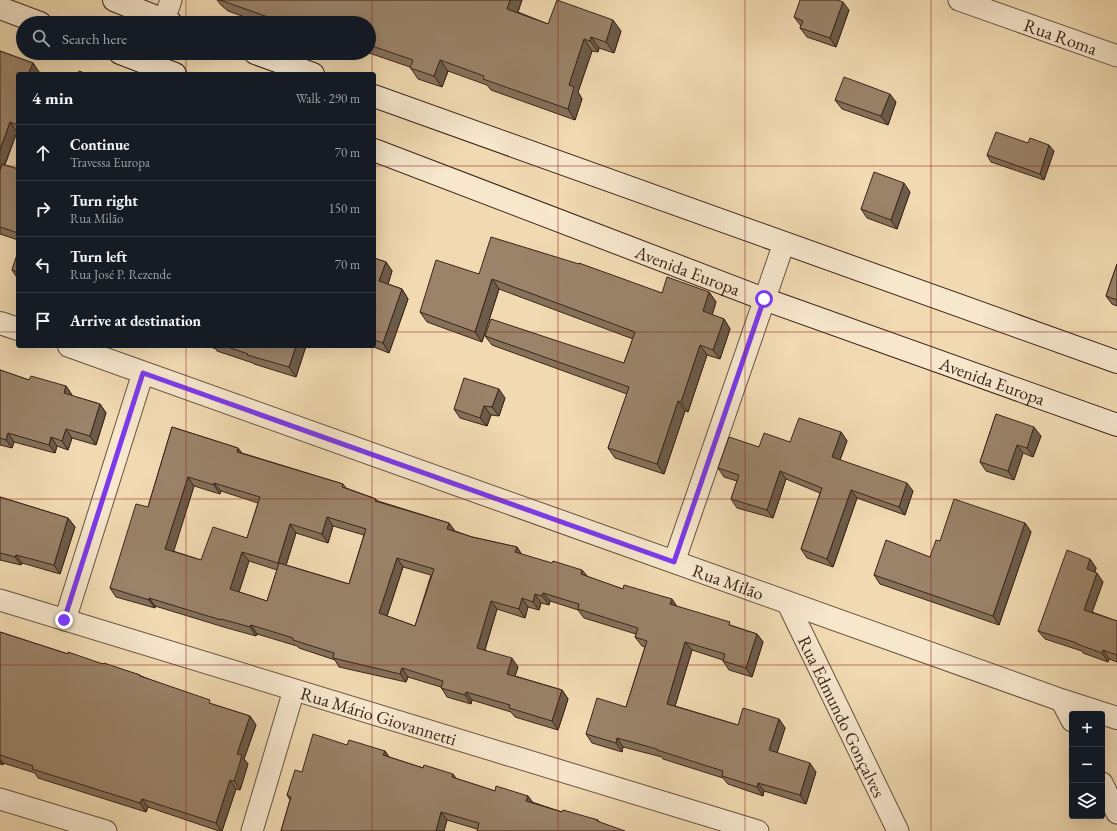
<!DOCTYPE html>
<meta charset="utf-8">
<style>
:root{--surface:#171b24;--page:#20242c;--text:#f1f3f6;--muted:#9ea1a6;--line:#363941}
body{margin:0;font-family:"EB Garamond",serif;background:var(--page);color:var(--text)}
.controls{position:absolute;right:12px;bottom:12px;display:grid;overflow:hidden;border-radius:4px;box-shadow:0 4px 16px #0002}
.controls button{width:36px;height:36px;display:grid;place-items:center;padding:0;border:0;border-bottom:1px solid var(--line);background:var(--surface);color:var(--text);font:20px sans-serif}
.stop{position:absolute;width:12px;height:12px;margin:-9px;border:3px solid #7c3aed;border-radius:50%;background:#fff}
.stop.end{background:#7c3aed;border-color:#fff;box-shadow:0 1px 4px #0008}
.list{margin:0;padding:0;list-style:none}
h2{display:flex;justify-content:space-between;align-items:center;height:52px;margin:0;padding:0 16px;font-size:17px}
h2 small{font-size:13px;font-weight:400;color:var(--muted)}
.list li{display:grid;grid-template-columns:26px 1fr auto;gap:12px;align-items:center;box-sizing:border-box;height:56px;padding:0 16px;border-top:1px solid var(--line)}
.list b{display:block;font-size:15px;white-space:nowrap}
.list p{margin:0;font-size:13px;white-space:nowrap;color:var(--muted)}
.list em{font-size:13px;font-style:normal;color:var(--muted)}
.icon{flex:none;width:22px;height:22px;fill:none;stroke:currentColor;stroke-width:2;stroke-linecap:round;stroke-linejoin:round}
.map{position:relative;flex:none;width:1117px;height:831px;overflow:hidden}
.search{position:absolute;background:var(--surface);box-shadow:0 4px 16px #0002;left:16px;top:16px;width:360px;height:44px;display:flex;align-items:center;gap:10px;box-sizing:border-box;padding:0 14px;border-radius:22px;color:var(--muted);font-size:15px}
.panel{position:absolute;background:var(--surface);box-shadow:0 4px 16px #0002;left:16px;top:72px;width:360px;height:276px;border-radius:4px}
.map>svg:first-child{display:block}
.lines{fill:none;stroke-linecap:round;stroke-linejoin:round}
.minor-casing{stroke:#68523f;stroke-width:23}
.tertiary-casing{stroke:#68523f;stroke-width:24}
.secondary-casing{stroke:#3b2419;stroke-width:24}
.minor{stroke:#f6e7cd;stroke-width:21}
.tertiary{stroke:#f6e7cd;stroke-width:22}
.secondary{stroke:#f6e7cd;stroke-width:22}
.wall{fill:#84715a;stroke:#3b2419;fill-rule:evenodd}
.shaded-wall{fill:#6c5c4a;stroke:#3b2419}
.building{fill:#9a8369;stroke:#3b2419;fill-rule:evenodd}
.route{stroke:#7c3aed;stroke-width:5}
.grid{fill:none;stroke:#8f2418;stroke-width:1;stroke-opacity:0.55}
.labels{text-anchor:middle;dominant-baseline:central;stroke-width:3.5;stroke-linejoin:round;paint-order:stroke}
.street-label{font-size:18px;fill:#3b2419;stroke:#f6e7cd}
</style>
<div class="map">
<svg width="1117" height="831" viewBox="0 0 1117 831">
<rect width="100%" height="100%" fill="#f1dab2"/>
<filter id="stains"><feTurbulence type="fractalNoise" baseFrequency=".005" numOctaves="4"/><feColorMatrix values="0 0 0 0 .2 0 0 0 0 .09 0 0 0 0 .02 0 0 0 .5 -.17"/></filter>
<radialGradient id="worn" r=".72"><stop offset=".6" stop-color="#630" stop-opacity="0"/><stop offset="1" stop-color="#630" stop-opacity=".3"/></radialGradient>
<g class="lines">
<!-- minor casing -->
<g class="minor-casing">
<g id="minor">
<path id="s1" d="M 959,0 L 1117,56"/>
<path d="M 163,23 L 171,0"/>
<path d="M 674,562 L 784,243"/>
<path id="s2" d="M 0,600 L 758,831"/>
<path id="s3" d="M 787,602 L 898,831"/>
<path d="M 65,620 L 143,373"/>
<path d="M 1061,700 L 1072,721"/>
<path d="M 1102,783 L 1117,813"/>
<path d="M 0,799 L 106,831"/>
<path d="M 252,831 L 294,690"/>
</g>
</g>
<!-- tertiary casing -->
<g class="tertiary-casing">
<g id="tertiary">
<path d="M 0,323 L 18,329"/>
<path id="s4" d="M 69,346 L 1061,700 L 1117,718"/>
</g>
</g>
<!-- secondary casing -->
<g class="secondary-casing">
<g id="secondary">
<path d="M 114,0 L 171,23"/>
<path d="M 0,8 L 40,23"/>
<path d="M 120,53 L 175,74"/>
<path d="M 255,53 L 313,74"/>
<path d="M 374,96 L 1117,362"/>
<path id="s5" d="M 374,150 L 764,299 L 1117,425"/>
</g>
</g>
<!-- minor -->
<use href="#minor" class="minor"/>
<!-- tertiary -->
<use href="#tertiary" class="tertiary"/>
<!-- secondary -->
<use href="#secondary" class="secondary"/>
</g>
<!-- wall -->
<path class="wall" d="M 217,0 L 522,0 L 518,12 L 548,24 L 621,31 L 614,53 L 599,48 L 598,52 L 592,51 L 578,92 L 582,99 L 575,120 L 491,90 L 487,85 L 448,71 L 442,87 L 418,79 L 410,67 L 369,53 L 369,23 L 261,23 L 228,11 L 221,5 Z
M 849,10 L 836,47 L 807,37 L 800,28 L 801,26 L 794,17 Z
M 0,51 L 33,63 L 39,72 L 18,74 L 18,132 L 17,132 L 5,165 L 18,169 L 18,240 L 0,234 Z
M 835,100 L 896,102 L 888,125 L 842,109 Z
M 1054,151 L 1044,180 L 991,162 L 987,155 Z
M 910,192 L 897,229 L 867,218 L 861,209 Z
M 18,252 L 18,279 L 12,270 Z
M 374,258 L 386,262 L 392,271 L 388,284 L 402,289 L 408,299 L 389,353 L 371,346 L 374,346 Z
M 1117,264 L 1117,306 L 1112,304 L 1106,296 Z
M 479,274 L 662,293 L 709,292 L 716,302 L 712,315 L 724,319 L 730,329 L 720,359 L 707,355 L 688,412 L 685,411 L 664,474 L 615,458 L 608,448 L 627,394 L 492,345 L 485,336 L 624,363 L 633,339 L 499,289 L 482,342 L 427,322 L 420,312 Z
M 208,346 L 306,346 L 296,377 L 254,364 L 253,363 L 217,351 L 216,349 Z
M 0,370 L 29,380 L 66,386 L 72,395 L 72,396 L 100,404 L 106,413 L 96,445 L 72,438 L 68,450 L 57,446 L 55,453 L 14,442 L 12,448 L 0,445 Z
M 505,398 L 499,416 L 491,415 L 487,426 L 460,418 L 454,409 Z
M 996,414 L 1041,436 L 1033,457 L 1023,453 L 1014,480 L 986,471 L 980,462 Z
M 172,427 L 238,448 L 242,453 L 343,484 L 346,488 L 376,499 L 378,501 L 449,523 L 455,531 L 472,537 L 517,547 L 521,554 L 623,589 L 672,599 L 676,606 L 733,626 L 757,634 L 763,642 L 752,677 L 729,670 L 723,661 L 723,660 L 692,650 L 675,706 L 738,725 L 779,719 L 785,728 L 777,753 L 816,772 L 806,804 L 764,791 L 763,796 L 728,784 L 723,778 L 663,759 L 662,757 L 623,747 L 622,752 L 592,743 L 586,734 L 626,707 L 645,647 L 642,646 L 635,637 L 636,634 L 584,618 L 578,610 L 550,601 L 549,605 L 541,603 L 539,610 L 528,607 L 525,618 L 497,609 L 485,650 L 518,667 L 515,676 L 562,690 L 568,699 L 558,730 L 515,717 L 511,712 L 472,700 L 471,704 L 447,697 L 441,687 L 408,677 L 406,682 L 339,667 L 335,660 L 299,648 L 297,646 L 257,634 L 256,636 L 227,628 L 155,606 L 155,608 L 116,597 L 110,588 L 148,507 ZM 194,486 L 220,494 L 221,491 L 258,503 L 247,538 L 201,560 L 173,551 ZM 333,526 L 364,535 L 349,584 L 286,565 L 296,533 L 328,543 ZM 249,561 L 277,570 L 267,601 L 239,592 ZM 403,567 L 431,575 L 415,626 L 387,616 Z
M 841,432 L 847,441 L 840,460 L 913,491 L 905,515 L 857,498 L 833,567 L 807,558 L 801,549 L 820,493 L 786,479 L 773,518 L 737,508 L 731,499 L 737,481 L 724,477 L 718,468 L 790,442 Z
M 0,497 L 68,518 L 75,527 L 60,574 L 22,563 L 21,565 L 0,560 Z
M 1025,523 L 1031,532 L 999,625 L 880,584 L 874,575 L 930,557 L 940,541 Z
M 1090,559 L 1096,568 L 1095,572 L 1103,582 L 1092,612 L 1117,621 L 1117,662 L 1109,659 L 1108,662 L 1083,653 L 1082,651 L 1045,639 L 1038,631 Z
M 0,632 L 68,654 L 140,675 L 141,676 L 212,704 L 250,716 L 256,725 L 244,759 L 248,764 L 240,790 L 236,789 L 222,831 L 219,831 L 148,807 L 146,812 L 38,778 L 35,773 L 3,763 L 3,765 L 0,764 Z
M 347,745 L 385,751 L 389,757 L 495,791 L 528,796 L 532,802 L 562,812 L 598,820 L 599,822 L 477,829 L 447,820 L 444,831 L 281,831 L 290,800 L 287,795 L 302,772 Z"/>
<!-- shaded-wall -->
<path class="shaded-wall" d="M 510,0 L 522,0 L 515,20 L 507,9 Z
M 843,2 L 849,10 L 836,47 L 830,38 Z
M 613,20 L 621,31 L 614,53 L 606,42 Z
M 591,37 L 599,48 L 598,52 L 590,41 Z
M 584,39 L 592,51 L 578,92 L 582,99 L 575,120 L 568,109 L 569,85 Z
M 440,60 L 448,71 L 442,87 L 434,76 Z
M 33,63 L 39,72 L 38,74 L 31,74 L 29,72 Z
M 890,94 L 896,102 L 888,125 L 881,116 Z
M 10,122 L 17,132 L 2,171 L 0,168 L 0,150 Z
M 1049,145 L 1054,151 L 1044,180 L 1040,174 Z
M 904,183 L 910,192 L 897,229 L 891,220 Z
M 386,262 L 392,271 L 386,291 L 379,281 Z
M 492,279 L 499,289 L 482,342 L 475,332 Z
M 402,289 L 408,299 L 389,353 L 383,343 Z
M 709,292 L 716,302 L 710,321 L 703,311 Z
M 724,319 L 730,329 L 720,359 L 713,350 Z
M 700,345 L 707,355 L 688,412 L 681,402 Z
M 296,346 L 306,346 L 296,377 L 289,367 Z
M 66,386 L 72,395 L 70,402 L 64,393 Z
M 499,389 L 505,398 L 499,416 L 492,407 Z
M 678,401 L 685,411 L 664,474 L 657,464 Z
M 100,404 L 106,413 L 96,445 L 90,436 Z
M 484,406 L 491,415 L 487,426 L 480,418 Z
M 1034,427 L 1041,436 L 1033,457 L 1027,448 Z
M 66,429 L 72,438 L 68,450 L 62,441 Z
M 841,432 L 847,441 L 838,465 L 832,457 Z
M 8,433 L 14,442 L 12,448 L 6,440 Z
M 51,437 L 57,446 L 55,453 L 49,445 Z
M 1017,445 L 1023,453 L 1014,480 L 1008,471 Z
M 238,448 L 244,457 L 237,452 Z
M 780,471 L 786,479 L 773,518 L 767,510 Z
M 188,477 L 194,486 L 172,557 L 165,549 Z
M 214,483 L 221,491 L 220,494 L 214,485 Z
M 907,483 L 913,491 L 905,515 L 899,507 Z
M 851,490 L 857,498 L 833,567 L 827,559 Z
M 327,517 L 333,526 L 328,543 L 322,534 Z
M 68,518 L 75,527 L 60,574 L 54,565 Z
M 449,523 L 455,532 L 447,529 Z
M 1025,523 L 1031,532 L 999,625 L 993,616 Z
M 290,524 L 296,533 L 284,572 L 278,563 Z
M 517,547 L 523,556 L 515,552 Z
M 242,552 L 249,561 L 237,598 L 230,589 Z
M 16,555 L 22,563 L 21,565 L 15,557 Z
M 397,558 L 403,567 L 385,622 L 379,613 Z
M 1090,559 L 1096,568 L 1093,578 L 1087,569 Z
M 582,570 L 589,578 L 581,574 Z
M 1097,573 L 1103,582 L 1090,618 L 1084,610 Z
M 543,593 L 550,601 L 549,605 L 542,596 Z
M 535,594 L 541,603 L 539,610 L 533,602 Z
M 149,598 L 155,606 L 155,608 L 149,600 Z
M 522,598 L 528,607 L 525,618 L 519,609 Z
M 672,599 L 678,608 L 670,604 Z
M 491,601 L 497,609 L 483,656 L 477,648 Z
M 251,625 L 257,634 L 256,636 L 250,627 Z
M 757,634 L 763,642 L 752,677 L 746,668 Z
M 685,642 L 692,650 L 673,713 L 667,704 Z
M 1103,650 L 1109,659 L 1108,662 L 1102,653 Z
M 512,658 L 518,667 L 513,682 L 507,674 Z
M 402,668 L 408,677 L 406,682 L 400,674 Z
M 562,690 L 568,699 L 558,730 L 552,721 Z
M 466,692 L 472,700 L 471,704 L 465,695 Z
M 250,716 L 256,725 L 244,759 L 248,764 L 240,790 L 234,781 L 237,754 Z
M 779,719 L 785,728 L 775,759 L 769,750 Z
M 617,738 L 623,747 L 622,752 L 616,743 Z
M 385,751 L 391,760 L 383,755 Z
M 0,759 L 3,763 L 3,765 L 0,761 Z
M 810,763 L 816,772 L 806,804 L 800,795 Z
M 453,774 L 459,782 L 452,777 Z
M 230,780 L 236,789 L 222,831 L 221,831 L 216,823 Z
M 758,783 L 764,791 L 763,796 L 757,787 Z
M 528,796 L 534,804 L 526,801 Z
M 142,799 L 148,807 L 146,812 L 140,803 Z
M 441,812 L 447,820 L 444,831 L 436,831 Z"/>
<!-- building -->
<path class="building" d="M 220,0 L 510,0 L 507,9 L 548,24 L 557,0 L 613,20 L 606,42 L 591,37 L 590,41 L 584,39 L 569,85 L 574,87 L 568,109 L 483,79 L 484,76 L 440,60 L 434,76 L 410,68 L 413,60 L 369,45 L 369,23 L 285,23 Z
M 800,0 L 838,0 L 843,2 L 830,38 L 800,28 L 803,21 L 794,17 Z
M 0,51 L 33,63 L 29,72 L 35,74 L 18,74 L 18,125 L 10,122 L 0,150 Z
M 79,71 L 87,74 L 78,74 Z
M 844,77 L 890,94 L 881,116 L 835,100 Z
M 996,132 L 1028,143 L 1030,138 L 1049,145 L 1040,174 L 987,155 Z
M 2,164 L 18,169 L 18,233 L 0,227 L 0,171 Z
M 874,172 L 904,183 L 891,220 L 861,209 Z
M 491,237 L 579,264 L 579,263 L 662,293 L 667,277 L 709,292 L 703,311 L 724,319 L 713,350 L 700,345 L 681,402 L 678,401 L 657,464 L 608,448 L 629,387 L 485,336 L 491,319 L 624,363 L 635,332 L 492,279 L 475,332 L 420,312 L 436,260 L 479,274 Z
M 18,252 L 18,272 L 12,270 Z
M 374,258 L 386,262 L 379,281 L 402,289 L 383,343 L 374,340 Z
M 1117,264 L 1117,300 L 1106,296 Z
M 225,346 L 296,346 L 289,367 L 247,355 L 248,354 Z
M 0,370 L 29,380 L 31,376 L 66,386 L 64,393 L 100,404 L 90,436 L 66,429 L 62,441 L 51,437 L 49,445 L 8,433 L 6,440 L 0,438 Z
M 464,378 L 499,389 L 492,407 L 484,406 L 480,418 L 454,409 Z
M 996,414 L 1034,427 L 1027,448 L 1017,445 L 1008,471 L 980,462 Z
M 799,418 L 841,432 L 832,457 L 907,483 L 899,507 L 851,490 L 827,559 L 801,549 L 822,488 L 780,471 L 767,510 L 731,499 L 739,475 L 718,468 L 729,437 L 759,447 L 764,433 L 790,442 Z
M 172,427 L 238,448 L 237,452 L 343,484 L 342,487 L 376,499 L 375,501 L 449,523 L 447,529 L 472,537 L 517,547 L 515,552 L 552,563 L 553,561 L 582,570 L 581,574 L 623,589 L 624,585 L 672,599 L 670,604 L 730,622 L 729,625 L 757,634 L 746,668 L 723,661 L 725,654 L 685,642 L 667,704 L 738,725 L 743,708 L 779,719 L 769,750 L 810,763 L 800,795 L 758,783 L 757,787 L 722,776 L 723,771 L 657,750 L 657,749 L 617,738 L 616,743 L 586,734 L 597,698 L 626,707 L 647,641 L 635,637 L 638,628 L 578,609 L 579,604 L 543,593 L 542,596 L 535,594 L 533,602 L 522,598 L 519,609 L 491,601 L 477,648 L 512,658 L 507,674 L 562,690 L 552,721 L 509,708 L 510,705 L 466,692 L 465,695 L 441,688 L 443,681 L 402,668 L 400,674 L 333,658 L 334,653 L 293,640 L 293,638 L 251,625 L 250,627 L 221,619 L 221,620 L 149,598 L 149,600 L 110,588 L 136,504 L 148,507 ZM 188,477 L 214,485 L 214,483 L 260,497 L 247,538 L 213,527 L 201,560 L 165,549 ZM 327,517 L 366,529 L 349,584 L 279,563 L 267,601 L 230,589 L 242,552 L 278,563 L 290,524 L 322,534 ZM 397,558 L 434,569 L 415,626 L 379,613 Z
M 0,497 L 68,518 L 54,565 L 16,555 L 15,557 L 0,553 Z
M 954,499 L 1025,523 L 993,616 L 874,575 L 886,540 L 930,557 L 936,540 L 940,541 Z
M 1067,550 L 1090,559 L 1087,569 L 1097,573 L 1084,610 L 1117,621 L 1117,655 L 1103,650 L 1102,653 L 1077,644 L 1077,643 L 1038,631 Z
M 0,632 L 68,654 L 68,652 L 103,664 L 104,663 L 140,675 L 140,676 L 210,700 L 209,703 L 250,716 L 237,754 L 242,755 L 238,769 L 234,781 L 230,780 L 216,823 L 142,799 L 140,803 L 32,769 L 33,766 L 0,755 Z
M 313,734 L 347,745 L 349,740 L 385,751 L 383,755 L 423,768 L 424,765 L 453,774 L 452,777 L 495,791 L 496,786 L 528,796 L 526,801 L 562,812 L 563,810 L 598,820 L 597,821 L 625,831 L 477,831 L 479,823 L 441,812 L 436,831 L 281,831 L 291,797 L 287,795 L 295,770 L 302,772 Z"/>
<g class="lines">
<!-- route -->
<path class="route" d="M 64,620 L 143,373 L 674,562 L 764,299"/>
</g>
<!-- grid -->
<path class="grid" d="M 186,0 L 186,23M 372,0 L 372,74M 558,0 L 558,831M 745,0 L 745,831M 931,0 L 931,831M 186,53 L 186,74M 0,166 L 18,166M 374,166 L 1117,166M 0,332 L 18,332M 374,332 L 1117,332M 186,346 L 186,831M 372,346 L 372,831M 0,499 L 1117,499M 0,665 L 1117,665"/>
<g class="labels">
<!-- street labels -->
<g class="street-label">
<text stroke="none"><textPath href="#s1" startOffset="108">Rua Roma</textPath></text>
<text stroke="none"><textPath href="#s5" startOffset="336">Avenida Europa</textPath></text>
<text stroke="none"><textPath href="#s5" startOffset="660">Avenida Europa</textPath></text>
<text stroke="none"><textPath href="#s4" startOffset="700">Rua Milão</textPath></text>
<text stroke="none"><textPath href="#s2" startOffset="396">Rua Mário Giovannetti</textPath></text>
<text stroke="none"><textPath href="#s3" startOffset="127">Rua Edmundo Gonçalves</textPath></text>
</g>
</g>
<rect width="100%" height="100%" filter="url(#stains)"/>
<rect width="100%" height="100%" fill="url(#worn)"/>
</svg>
<div class="controls">
<button>+</button>
<button>−</button>
<button><svg class="icon" aria-label="layers" viewBox="0 0 24 24"><path d="M12 4l9 5-9 5-9-5zM3 14l9 5 9-5"/></svg></button>
</div>
<div class="stop" style="left:764px;top:299px"></div>
<div class="stop end" style="left:64px;top:620px"></div>
<div class="search"><svg class="icon" aria-label="search" viewBox="0 0 24 24"><circle cx="10" cy="10" r="6"/><path d="M15 15l6 6"/></svg>Search here</div>
<section class="panel">
<h2>4 min<small>Walk · 290 m</small></h2>
<ul class="list">
<li><svg class="icon" aria-label="ahead" viewBox="0 0 24 24"><path d="M12 20V5M6 11l6-6 6 6"/></svg><div><b>Continue</b><p>Travessa Europa</p></div><em>70 m</em></li>
<li><svg class="icon" aria-label="right" viewBox="0 0 24 24"><path d="M7 20v-9h11M14 6l5 5-5 5"/></svg><div><b>Turn right</b><p>Rua Milão</p></div><em>150 m</em></li>
<li><svg class="icon" aria-label="left" viewBox="0 0 24 24"><path d="M17 20v-9H6M10 6l-5 5 5 5"/></svg><div><b>Turn left</b><p>Rua José P. Rezende</p></div><em>70 m</em></li>
<li><svg class="icon" aria-label="arrive" viewBox="0 0 24 24"><path d="M6 21V4h12l-3 4 3 4H6"/></svg><div><b>Arrive at destination</b></div></li>
</ul>
</section>
</div>
